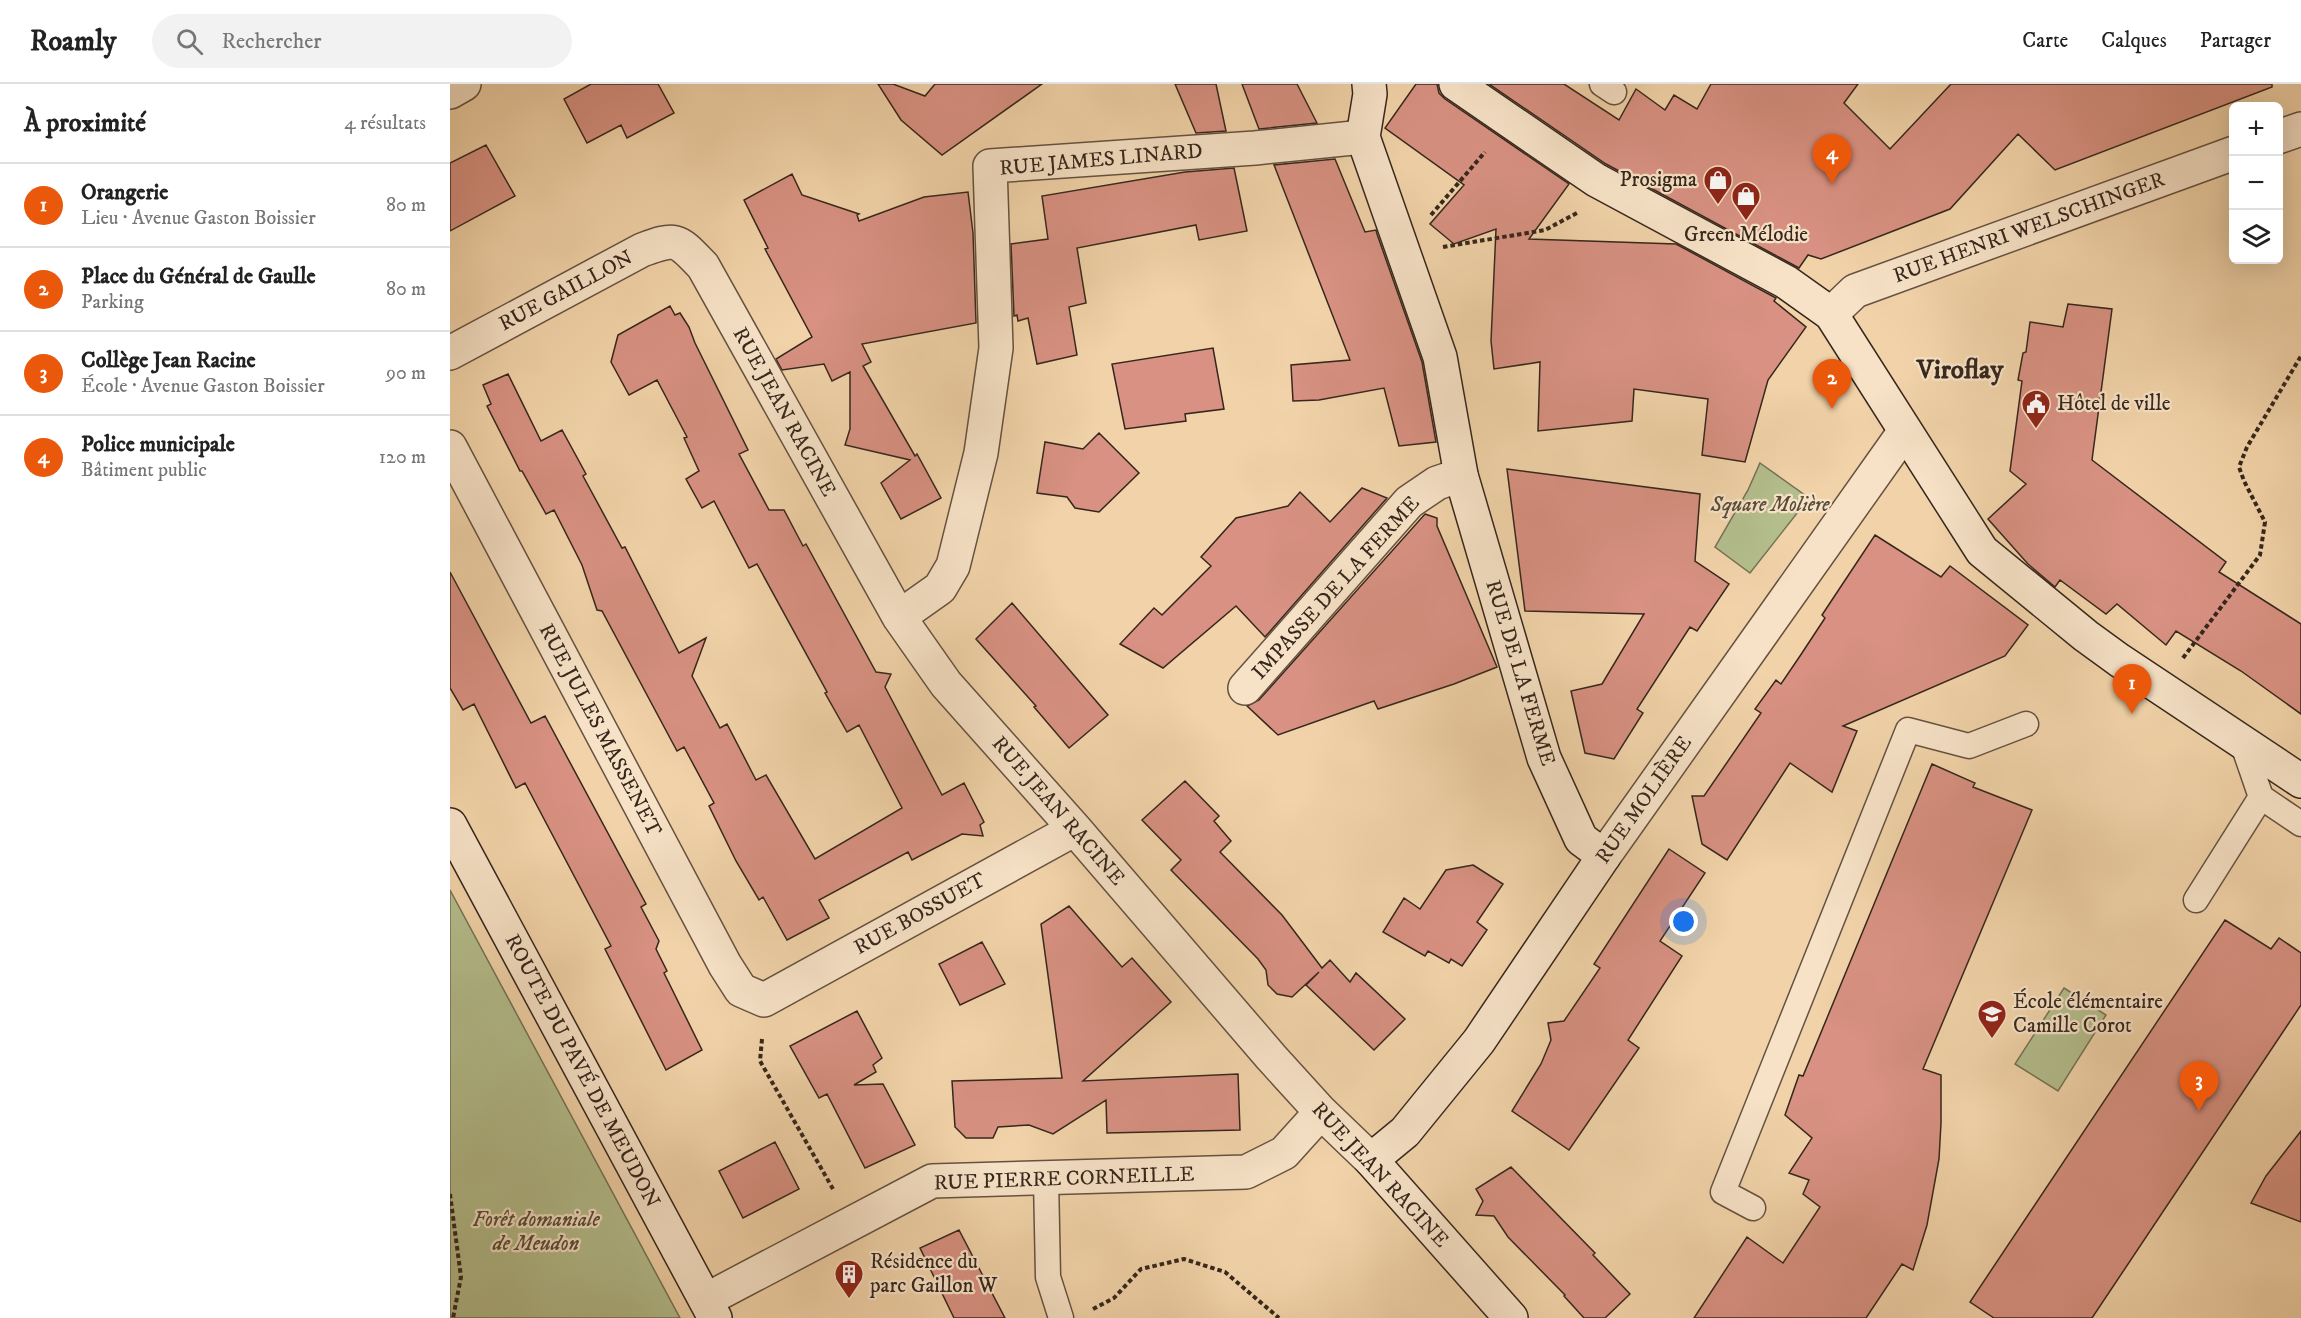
<!DOCTYPE html>
<html lang="fr">
<meta charset="utf-8">
<style>
:root{--surface:#fff;--page:#f2f2f2;--text:#222;--muted:#767676;--line:#e0e0e0;--accent:#ea580c}
body{margin:0;font-family:"IM FELL DW Pica",serif;background:var(--page);color:var(--text)}
.controls{position:absolute;right:18px;top:18px;display:grid;overflow:hidden;border-radius:9px;box-shadow:0 6px 24px #0002}
.controls button{width:54px;height:54px;display:grid;place-items:center;padding:0;border:0;border-bottom:2px solid var(--line);background:var(--surface);color:var(--text);font:30px sans-serif}
.you{position:absolute;left:1234px;top:838px;width:21px;height:21px;margin:-15px;border:4px solid #fff;border-radius:50%;background:#1a73e8;box-shadow:0 0 0 9px #1a73e833}
.badge{display:grid;place-items:center;width:39px;height:39px;border-radius:50%;background:var(--accent);color:#fff;font-size:20px;font-weight:700}
.pin{position:absolute;translate:-50% -50px;filter:drop-shadow(0 2px 3px #0008)}
.pin::after{content:'';position:absolute;top:32px;width:21px;height:18px;background:inherit;clip-path:polygon(0 0,100% 0,50% 100%)}
.list{margin:0;padding:0;list-style:none}
h2{display:flex;justify-content:space-between;align-items:center;height:78px;margin:0;padding:0 24px;font-size:26px}
h2 small{font-size:20px;font-weight:400;color:var(--muted)}
.list li{display:grid;grid-template-columns:39px 1fr auto;gap:18px;align-items:center;box-sizing:border-box;height:84px;padding:0 24px;border-top:2px solid var(--line)}
.list b{display:block;font-size:22px;white-space:nowrap}
.list p{margin:0;font-size:20px;white-space:nowrap;color:var(--muted)}
.list em{font-size:20px;font-style:normal;color:var(--muted)}
.icon{flex:none;width:33px;height:33px;fill:none;stroke:currentColor;stroke-width:2;stroke-linecap:round;stroke-linejoin:round}
.map{position:relative;flex:none;width:1851px;height:1234px;overflow:hidden}
header{display:flex;align-items:center;gap:36px;box-sizing:border-box;height:84px;padding:0 30px;background:var(--surface);border-bottom:2px solid var(--line)}
header strong{font-size:28px}
nav{display:flex;gap:33px;margin-inline-start:auto;font-size:21px}
.search{width:420px;height:54px;background:var(--page);display:flex;align-items:center;gap:15px;box-sizing:border-box;padding:0 21px;border-radius:33px;color:var(--muted);font-size:22px}
main{display:flex}
aside{flex:1;background:var(--surface)}
.map>svg:first-child{display:block}
.green{fill:#b4be8d;stroke:#757255;stroke-width:1.5}
.building{fill:#d89182;stroke:#36271d;stroke-width:1.5}
.lines{fill:none;stroke-linecap:round;stroke-linejoin:round}
.lane-casing{stroke:#655240;stroke-width:27}
.street-casing{stroke:#655240;stroke-width:36}
.secondary-casing{stroke:#36271d;stroke-width:36}
.path{stroke:#36271d;stroke-width:4;stroke-dasharray:4.5 3;stroke-linecap:butt}
.lane{stroke:#f7e2c7;stroke-width:24}
.street{stroke:#f7e2c7;stroke-width:33}
.secondary{stroke:#f7e2c7;stroke-width:33}
.labels{text-anchor:middle;dominant-baseline:central;stroke-width:4.5;stroke-linejoin:round;paint-order:stroke}
.street-label{font-size:21px;fill:#36271d;stroke:#f7e2c7}
.poi-label{font-size:21px;fill:#36271d;stroke:#f7e2c7;text-anchor:start}
.park-label{font-size:21px;font-style:italic;fill:#564d39;stroke:#f7e2c7}
.district-label{font-size:27px;font-weight:bold;fill:#36271d;stroke:#f7e2c7}
</style>
<header>
<strong>Roamly</strong>
<div class="search"><svg class="icon" aria-label="search" viewBox="0 0 24 24"><circle cx="10" cy="10" r="6"/><path d="M15 15l6 6"/></svg>Rechercher</div>
<nav><a>Carte</a><a>Calques</a><a>Partager</a></nav>
</header>
<main>
<aside>
<h2>À proximité<small>4 résultats</small></h2>
<ul class="list">
<li><span class="badge">1</span><div><b>Orangerie</b><p>Lieu · Avenue Gaston Boissier</p></div><em>80 m</em></li>
<li><span class="badge">2</span><div><b>Place du Général de Gaulle</b><p>Parking</p></div><em>80 m</em></li>
<li><span class="badge">3</span><div><b>Collège Jean Racine</b><p>École · Avenue Gaston Boissier</p></div><em>90 m</em></li>
<li><span class="badge">4</span><div><b>Police municipale</b><p>Bâtiment public</p></div><em>120 m</em></li>
</ul>
</aside>
<div class="map">
<svg width="1851" height="1234" viewBox="0 0 1851 1234">
<rect width="100%" height="100%" fill="#f2d3a9"/>
<filter id="stains"><feTurbulence type="fractalNoise" baseFrequency=".00333" numOctaves="4"/><feColorMatrix values="0 0 0 0 .2 0 0 0 0 .09 0 0 0 0 .02 0 0 0 .5 -.17"/></filter>
<radialGradient id="worn" r=".72"><stop offset=".6" stop-color="#630" stop-opacity="0"/><stop offset="1" stop-color="#630" stop-opacity=".3"/></radialGradient>
<!-- green -->
<path class="green" d="M 1310,379 L 1359,414 L 1300,489 L 1265,463 L 1298,406 Z
M 0,806 L 230,1234 L 0,1234 Z
M 1614,904 L 1656,931 L 1608,1007 L 1565,980 Z"/>
<!-- building -->
<path class="building" d="M 141,0 L 208,0 L 224,29 L 177,54 L 171,41 L 137,59 L 114,15 Z
M 428,0 L 443,0 L 475,12 L 485,0 L 592,0 L 492,71 L 451,36 Z
M 725,0 L 766,0 L 776,47 L 746,49 Z
M 792,0 L 847,0 L 867,39 L 809,45 Z
M 966,0 L 987,0 L 989,9 L 995,15 L 1119,100 L 1079,155 L 1226,160 L 1326,214 L 1324,217 L 1356,243 L 1318,296 L 1295,378 L 1252,371 L 1258,315 L 1184,305 L 1182,337 L 1088,347 L 1090,278 L 1044,285 L 1041,257 L 1046,145 L 1004,160 L 980,140 L 1014,101 L 935,44 Z
M 1039,0 L 1114,0 L 1169,36 L 1186,5 L 1215,26 L 1224,11 L 1247,25 L 1261,0 L 1408,0 L 1394,19 L 1440,65 L 1501,0 L 1822,0 L 1822,3 L 1605,86 L 1568,50 L 1500,125 L 1371,175 L 1358,171 L 1349,184 L 1156,80 Z
M 36,61 L 65,112 L 0,147 L 0,79 Z
M 885,75 L 915,148 L 926,146 L 927,150 L 972,278 L 986,358 L 949,362 L 934,304 L 869,316 L 843,317 L 841,281 L 900,276 L 824,81 Z
M 784,84 L 797,147 L 749,156 L 746,141 L 627,164 L 636,219 L 619,223 L 627,271 L 587,280 L 578,234 L 568,237 L 567,231 L 564,232 L 561,160 L 598,155 L 592,112 L 735,88 Z
M 342,90 L 352,111 L 409,130 L 407,131 L 409,137 L 474,113 L 518,108 L 523,149 L 526,239 L 412,260 L 421,278 L 413,282 L 465,372 L 467,370 L 491,414 L 451,435 L 431,399 L 460,376 L 395,361 L 400,345 L 400,288 L 382,297 L 374,280 L 332,286 L 326,275 L 362,253 L 315,165 L 318,164 L 294,116 Z
M 1618,220 L 1662,225 L 1642,376 L 1776,478 L 1769,488 L 1851,540 L 1851,630 L 1791,587 L 1726,547 L 1716,561 L 1667,520 L 1656,530 L 1610,496 L 1605,503 L 1578,480 L 1538,435 L 1576,400 L 1560,387 L 1572,297 L 1568,296 L 1573,269 L 1576,268 L 1580,238 L 1613,243 Z
M 220,222 L 225,231 L 230,229 L 239,243 L 245,259 L 298,366 L 289,370 L 319,426 L 334,426 L 353,462 L 356,460 L 426,588 L 441,590 L 435,603 L 492,711 L 514,699 L 534,738 L 530,741 L 533,752 L 512,750 L 462,776 L 458,768 L 369,816 L 379,834 L 337,856 L 313,813 L 309,816 L 286,777 L 259,722 L 264,719 L 234,663 L 227,667 L 152,527 L 147,526 L 132,481 L 104,426 L 96,430 L 72,387 L 70,387 L 37,322 L 41,320 L 33,301 L 58,290 L 91,357 L 112,346 L 136,390 L 133,392 L 172,464 L 175,463 L 229,569 L 256,554 L 242,592 L 270,644 L 277,640 L 306,696 L 316,691 L 365,775 L 452,724 L 409,641 L 397,648 L 375,609 L 377,608 L 307,480 L 299,484 L 264,417 L 252,424 L 236,395 L 249,387 L 234,354 L 237,353 L 207,296 L 179,311 L 161,278 L 168,251 Z
M 763,264 L 774,325 L 735,330 L 736,337 L 675,345 L 662,280 Z
M 649,349 L 689,389 L 649,428 L 625,424 L 617,413 L 587,409 L 595,358 L 633,365 Z
M 1057,385 L 1250,410 L 1245,477 L 1279,500 L 1247,547 L 1240,543 L 1187,625 L 1193,629 L 1164,675 L 1135,669 L 1121,607 L 1152,600 L 1194,530 L 1075,527 Z
M 912,404 L 937,414 L 815,553 L 786,522 L 713,584 L 670,560 L 704,524 L 712,531 L 761,482 L 751,473 L 786,434 L 838,422 L 850,408 L 880,438 Z
M 975,430 L 987,434 L 987,442 L 1047,583 L 1004,600 L 928,625 L 924,617 L 828,651 L 797,622 L 809,616 Z
M 1425,451 L 1491,493 L 1500,482 L 1578,541 L 1555,572 L 1393,642 L 1407,647 L 1382,708 L 1340,679 L 1277,776 L 1252,760 L 1242,712 L 1254,712 L 1311,629 L 1305,625 L 1326,596 L 1331,600 L 1350,572 L 1375,534 L 1372,531 Z
M 0,488 L 81,639 L 95,632 L 196,820 L 191,823 L 209,857 L 206,865 L 217,887 L 214,889 L 252,966 L 216,986 L 155,865 L 161,862 L 75,699 L 66,704 L 24,620 L 13,626 L 0,604 Z
M 562,519 L 658,631 L 619,664 L 584,623 L 586,622 L 526,555 Z
M 1482,680 L 1525,699 L 1523,703 L 1582,726 L 1473,985 L 1491,991 L 1491,1039 L 1489,1075 L 1477,1141 L 1463,1186 L 1452,1180 L 1416,1234 L 1244,1234 L 1297,1153 L 1333,1179 L 1370,1123 L 1353,1110 L 1359,1096 L 1339,1089 L 1362,1054 L 1335,1031 L 1349,991 L 1353,992 Z
M 735,697 L 769,732 L 764,737 L 781,757 L 770,768 L 832,831 L 872,884 L 880,876 L 900,898 L 906,889 L 955,935 L 924,966 L 856,901 L 869,888 L 842,913 L 827,910 L 818,901 L 816,886 L 808,875 L 721,786 L 731,776 L 692,736 Z
M 1219,765 L 1255,789 L 1210,857 L 1232,872 L 1178,956 L 1189,964 L 1119,1066 L 1062,1027 L 1091,980 L 1101,956 L 1098,939 L 1114,937 L 1150,884 L 1144,880 Z
M 1023,781 L 1053,800 L 1027,838 L 1037,846 L 1012,882 L 1001,875 L 999,879 L 978,867 L 975,872 L 933,848 L 954,814 L 970,825 L 996,786 Z
M 619,822 L 672,883 L 682,874 L 721,918 L 633,997 L 788,990 L 790,1046 L 657,1049 L 656,1016 L 603,1050 L 579,1041 L 548,1043 L 543,1054 L 516,1054 L 505,1043 L 502,997 L 612,994 L 591,840 Z
M 1775,836 L 1821,865 L 1829,854 L 1851,869 L 1851,921 L 1642,1234 L 1544,1234 L 1520,1218 Z
M 532,858 L 555,900 L 510,921 L 489,880 Z
M 407,927 L 432,974 L 423,981 L 426,988 L 404,1001 L 433,1000 L 465,1061 L 415,1084 L 377,1010 L 369,1014 L 340,962 Z
M 1851,1047 L 1851,1138 L 1801,1119 L 1816,1092 Z
M 325,1058 L 349,1105 L 293,1134 L 269,1087 Z
M 1061,1083 L 1145,1169 L 1143,1171 L 1180,1210 L 1155,1234 L 1134,1234 L 1114,1212 L 1115,1211 L 1058,1153 L 1044,1132 L 1026,1131 L 1033,1117 L 1026,1105 Z
M 509,1146 L 555,1234 L 504,1234 L 470,1164 Z"/>
<g class="lines">
<!-- lane casing -->
<g class="lane-casing">
<path id="lane" d="M 1152,0 L 1164,8
M 1792,658 L 1811,713 L 1851,740
M 1746,816 L 1811,713
M 596,1094 L 598,1193 L 611,1234
M 1303,1124 L 1273,1108 L 1458,646 L 1519,662 L 1576,640"/>
</g>
<!-- street casing -->
<g class="street-casing">
<path id="street" d="M 0,8 L 14,0
M 1828,53 L 1851,45
M 1381,230 L 1405,207 L 1784,69
M 0,269 L 192,166 C 227,153 227,155 253,182 L 449,533 L 496,600 L 625,745 L 821,973 L 871,1028 L 921,1076
M 0,363 L 275,881 L 291,906 L 314,916 L 625,745
M 449,533 L 490,504 L 503,482 L 531,369 L 546,264 L 540,82 L 805,64 L 913,53
M 795,604 L 959,418 L 987,399 L 1011,391
M 1154,772 L 1455,347
M 256,1216 L 482,1097 L 796,1088 L 834,1069 L 871,1028"/>
</g>
<!-- secondary casing -->
<g class="secondary-casing">
<path id="secondary" d="M 919,0 L 920,10 L 913,53 L 990,273 L 1011,391 L 1094,674 L 1131,755 L 1154,772 L 1029,957 L 955,1048 L 921,1076 L 1061,1234
M 1006,0 L 1146,96 L 1336,198 L 1381,230 L 1532,467 L 1636,552 L 1669,576 L 1851,697
M 0,741 L 265,1234"/>
</g>
<!-- path -->
<path class="path" d="M 981,131 L 1035,68
M 993,163 L 1095,146 L 1127,129
M 1733,574 L 1810,471 L 1815,438 L 1794,397 L 1789,383 L 1797,363 L 1851,272
M 312,955 L 310,977 L 383,1105
M 0,1110 L 11,1193 L 3,1234
M 643,1225 L 664,1214 L 691,1185 L 734,1175 L 775,1188 L 829,1234"/>
<!-- lane -->
<use href="#lane" class="lane"/>
<!-- street -->
<use href="#street" class="street"/>
<!-- secondary -->
<use href="#secondary" class="secondary"/>
</g>
<!-- icons -->
<defs>
<g id="shop-pin" transform="scale(1.5)"><path d="M0 17L-7.5 6A9.5 9.5 0 1 1 7.5 6Z" fill="#8f2418" stroke="#f7e2c7"/><path d="M-5-2.5h2.3a2.7 3.5 0 0 1 5.4 0H5L5.5 6h-11ZM-1.5-2.5h3a1.5 2.3 0 0 0-3 0Z" fill="#fff"/></g>
<g id="civic-pin" transform="scale(1.5)"><path d="M0 17L-7.5 6A9.5 9.5 0 1 1 7.5 6Z" fill="#8f2418" stroke="#f7e2c7"/><path d="M-.6-6.5H3V-4.5H.6V-3L4-1V1h2V6H-6V1h2V-1L-.6-3ZM-1.2 2.5V6h2.4V2.5Z" fill="#fff"/></g>
<g id="school-pin" transform="scale(1.5)"><path d="M0 17L-7.5 6A9.5 9.5 0 1 1 7.5 6Z" fill="#8f2418" stroke="#f7e2c7"/><path d="M0-5L7-2L0 1L-7-2ZM-4 1L0 2.5L4 1V4Q0 6-4 4Z" fill="#fff"/></g>
<g id="building-pin" transform="scale(1.5)"><path d="M0 17L-7.5 6A9.5 9.5 0 1 1 7.5 6Z" fill="#8f2418" stroke="#f7e2c7"/><path d="M-4-6H4V6H1V3H-1V6H-4ZM-2.5-4.3h1.7v1.8h-1.7ZM.8-4.3h1.7v1.8H.8ZM-2.5-1h1.7V.8h-1.7ZM.8-1h1.7V.8H.8Z" fill="#fff"/></g>
</defs>
<g fill-rule="evenodd">
<use href="#shop-pin" x="1268" y="96"/>
<use href="#shop-pin" x="1296" y="112"/>
<use href="#civic-pin" x="1586" y="320"/>
<use href="#school-pin" x="1542" y="930"/>
<use href="#building-pin" x="399" y="1190"/>
</g>
<g class="labels">
<!-- street labels -->
<g class="street-label">
<text transform="translate(651 76) rotate(-5)">RUE JAMES LINARD</text>
<text transform="translate(1579 144) rotate(-20)">RUE HENRI WELSCHINGER</text>
<text transform="translate(116 207) rotate(-28)">RUE GAILLON</text>
<text transform="translate(334 328) rotate(61)">RUE JEAN RACINE</text>
<text transform="translate(886 504) rotate(-48)">IMPASSE DE LA FERME</text>
<text transform="translate(1070 589) rotate(73)">RUE DE LA FERME</text>
<text transform="translate(150 646) rotate(62)">RUE JULES MASSENET</text>
<text transform="translate(1194 716) rotate(-55)">RUE MOLIÈRE</text>
<text transform="translate(608 727) rotate(49)">RUE JEAN RACINE</text>
<text transform="translate(470 830) rotate(-29)">RUE BOSSUET</text>
<text transform="translate(132 987) rotate(62)">ROUTE DU PAVÉ DE MEUDON</text>
<text transform="translate(930 1091) rotate(47)">RUE JEAN RACINE</text>
<text transform="translate(614 1095) rotate(-2)">RUE PIERRE CORNEILLE</text>
</g>
<!-- poi labels -->
<g class="poi-label">
<text x="1247" y="96" text-anchor="end">Prosigma</text>
<text x="1296" y="151" text-anchor="middle">Green Mélodie</text>
<text x="1607" y="320">Hôtel de ville</text>
<text x="1563" y="918">École élémentaire<tspan x="1563" dy="24">Camille Corot</tspan></text>
<text x="420" y="1178">Résidence du<tspan x="420" dy="24">parc Gaillon W</tspan></text>
</g>
<!-- park labels -->
<g class="park-label">
<text x="1320" y="421">Square Molière</text>
<text x="86" y="1136">Forêt domaniale<tspan x="86" dy="24">de Meudon</tspan></text>
</g>
<!-- district labels -->
<g class="district-label">
<text x="1510" y="286">Viroflay</text>
</g>
</g>
<rect width="100%" height="100%" filter="url(#stains)"/>
<rect width="100%" height="100%" fill="url(#worn)"/>
</svg>
<div class="controls">
<button>+</button>
<button>−</button>
<button><svg class="icon" aria-label="layers" viewBox="0 0 24 24"><path d="M12 4l9 5-9 5-9-5zM3 14l9 5 9-5"/></svg></button>
</div>
<div class="you"></div>
<div class="pin badge" style="left:1682px;top:630px">1</div>
<div class="pin badge" style="left:1382px;top:325px">2</div>
<div class="pin badge" style="left:1749px;top:1027px">3</div>
<div class="pin badge" style="left:1382px;top:100px">4</div>
</div>
</main>
